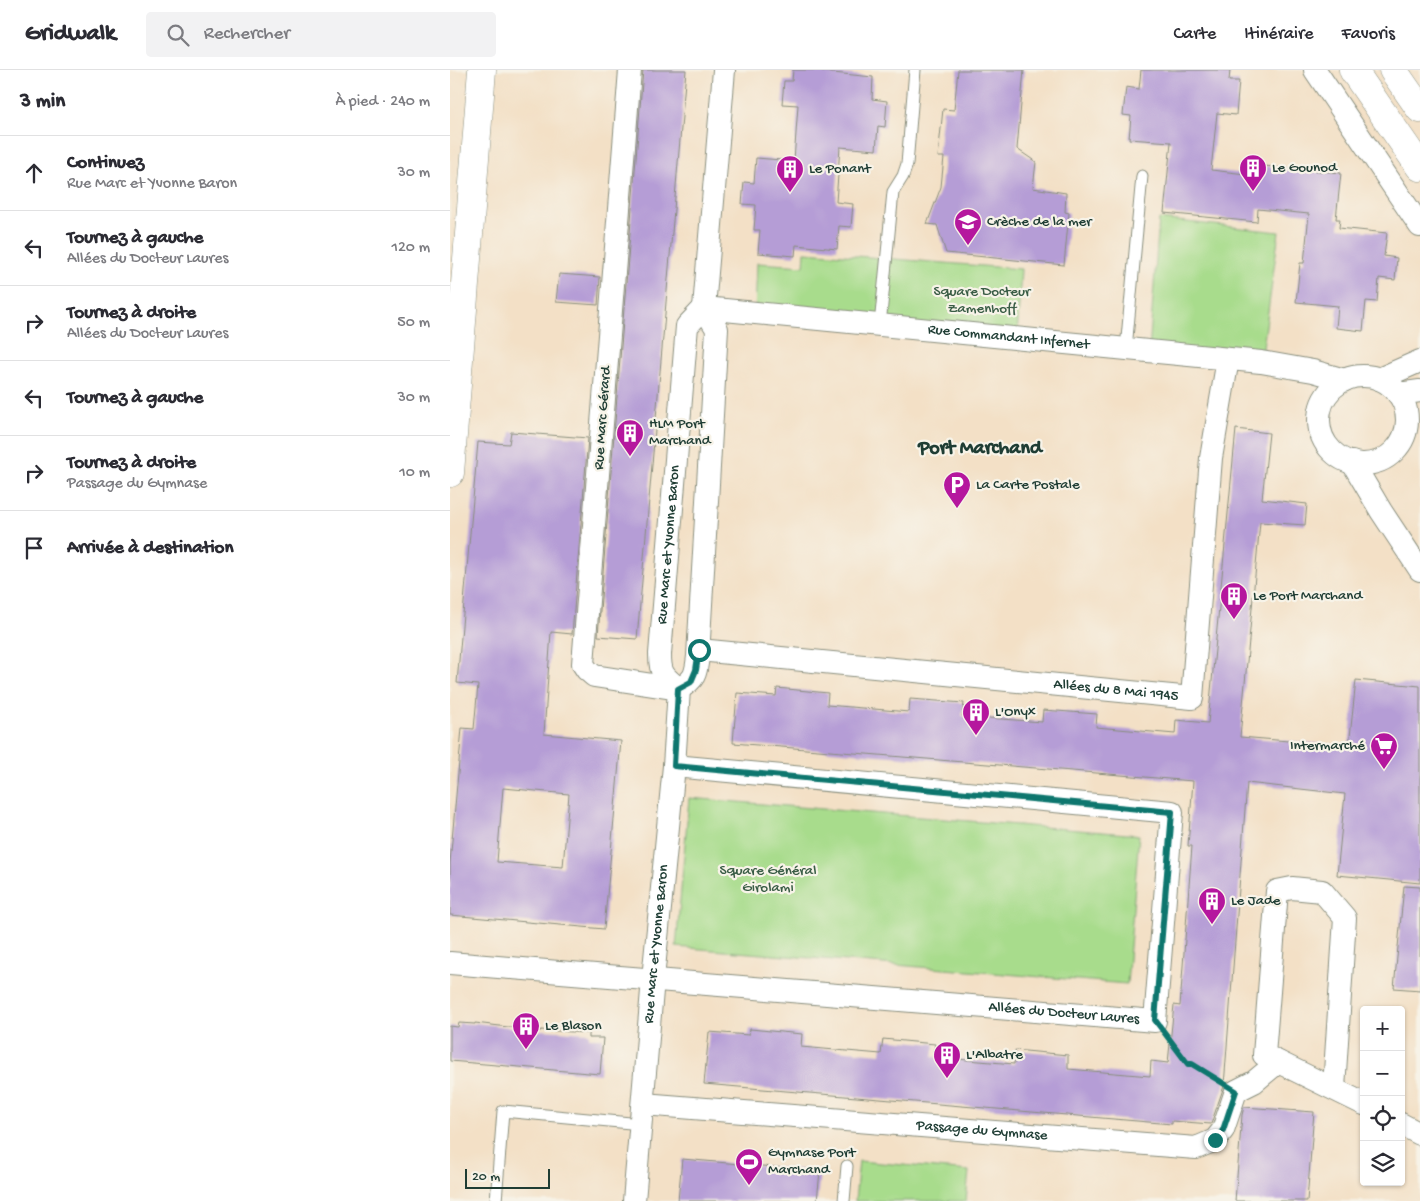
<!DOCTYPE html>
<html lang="fr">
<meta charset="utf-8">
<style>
:root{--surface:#fff;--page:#f2f2f3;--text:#2b2b33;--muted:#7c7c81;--line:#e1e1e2}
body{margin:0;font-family:"Gochi Hand",sans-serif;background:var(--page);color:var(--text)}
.controls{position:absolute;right:15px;bottom:15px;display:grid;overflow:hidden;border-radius:5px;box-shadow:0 1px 4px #0004}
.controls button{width:45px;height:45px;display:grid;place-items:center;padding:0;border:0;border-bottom:1px solid var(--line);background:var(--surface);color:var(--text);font:25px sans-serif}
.scale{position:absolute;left:15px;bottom:12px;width:85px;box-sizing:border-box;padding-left:5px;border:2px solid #1f3d34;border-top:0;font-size:14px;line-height:18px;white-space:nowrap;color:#1f3d34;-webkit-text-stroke:4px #f7f3e8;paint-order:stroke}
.stop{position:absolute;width:15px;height:15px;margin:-11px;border:4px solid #0f766e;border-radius:50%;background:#fff}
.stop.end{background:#0f766e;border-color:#fff;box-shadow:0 1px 5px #0008}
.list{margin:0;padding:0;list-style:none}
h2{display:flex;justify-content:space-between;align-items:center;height:65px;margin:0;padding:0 20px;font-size:21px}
h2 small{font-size:16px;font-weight:400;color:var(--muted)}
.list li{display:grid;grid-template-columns:32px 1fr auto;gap:15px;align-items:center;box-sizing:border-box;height:75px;padding:0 20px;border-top:1px solid var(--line)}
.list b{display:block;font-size:19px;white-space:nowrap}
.list p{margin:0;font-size:16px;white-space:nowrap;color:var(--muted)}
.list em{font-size:16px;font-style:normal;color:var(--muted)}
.icon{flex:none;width:28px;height:28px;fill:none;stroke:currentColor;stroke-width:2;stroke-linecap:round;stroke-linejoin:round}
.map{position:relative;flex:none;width:970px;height:1131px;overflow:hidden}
header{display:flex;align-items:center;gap:30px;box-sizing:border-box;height:70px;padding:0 25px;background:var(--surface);border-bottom:1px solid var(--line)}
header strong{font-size:24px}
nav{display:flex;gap:28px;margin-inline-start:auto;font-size:18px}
.search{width:350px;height:45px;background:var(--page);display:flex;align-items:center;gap:12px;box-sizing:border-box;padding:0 18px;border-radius:5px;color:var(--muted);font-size:19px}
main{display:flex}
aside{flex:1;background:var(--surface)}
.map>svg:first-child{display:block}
.green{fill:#a8dc8c;stroke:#648c60}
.building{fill:#b59dd6;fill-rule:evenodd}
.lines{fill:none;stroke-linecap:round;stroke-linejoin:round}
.lane-casing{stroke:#898e7d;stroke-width:13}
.street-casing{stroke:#898e7d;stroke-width:24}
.secondary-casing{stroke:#898e7d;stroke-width:29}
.path{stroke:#898e7d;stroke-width:3;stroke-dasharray:1 4;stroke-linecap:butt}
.lane{stroke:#fff;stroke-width:11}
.street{stroke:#fff;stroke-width:22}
.secondary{stroke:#fff;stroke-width:28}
.route{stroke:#0f766e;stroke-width:6}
.labels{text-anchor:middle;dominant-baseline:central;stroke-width:4.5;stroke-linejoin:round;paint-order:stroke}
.poi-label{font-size:15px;fill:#1f3d34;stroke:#f7f3e8;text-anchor:start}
.park-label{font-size:15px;fill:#3a5d46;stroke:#f7f3e8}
.street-label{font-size:15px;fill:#1f3d34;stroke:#f7f3e8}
.district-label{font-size:20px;font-weight:bold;fill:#1f3d34;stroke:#f7f3e8}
</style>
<header>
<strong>Gridwalk</strong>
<div class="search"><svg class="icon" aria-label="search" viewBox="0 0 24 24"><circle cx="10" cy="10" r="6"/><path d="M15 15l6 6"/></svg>Rechercher</div>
<nav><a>Carte</a><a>Itinéraire</a><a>Favoris</a></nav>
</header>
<main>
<aside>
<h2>3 min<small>À pied · 240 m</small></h2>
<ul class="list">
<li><svg class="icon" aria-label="ahead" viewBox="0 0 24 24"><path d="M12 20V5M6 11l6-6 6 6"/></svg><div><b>Continuez</b><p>Rue Marc et Yvonne Baron</p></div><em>30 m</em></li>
<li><svg class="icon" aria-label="left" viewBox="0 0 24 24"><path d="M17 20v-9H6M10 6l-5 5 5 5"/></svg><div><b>Tournez à gauche</b><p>Allées du Docteur Laures</p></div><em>120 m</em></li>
<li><svg class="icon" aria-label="right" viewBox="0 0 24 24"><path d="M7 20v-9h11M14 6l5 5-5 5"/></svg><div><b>Tournez à droite</b><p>Allées du Docteur Laures</p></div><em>50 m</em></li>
<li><svg class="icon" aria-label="left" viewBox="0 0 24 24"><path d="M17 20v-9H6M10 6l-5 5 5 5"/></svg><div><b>Tournez à gauche</b></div><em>30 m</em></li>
<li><svg class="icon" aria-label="right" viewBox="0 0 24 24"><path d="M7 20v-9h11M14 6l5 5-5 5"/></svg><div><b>Tournez à droite</b><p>Passage du Gymnase</p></div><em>10 m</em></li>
<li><svg class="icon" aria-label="arrive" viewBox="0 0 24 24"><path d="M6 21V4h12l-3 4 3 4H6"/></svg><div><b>Arrivée à destination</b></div></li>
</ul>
</aside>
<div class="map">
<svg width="970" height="1131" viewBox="0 0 970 1131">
<rect width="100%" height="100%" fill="#f7f3e8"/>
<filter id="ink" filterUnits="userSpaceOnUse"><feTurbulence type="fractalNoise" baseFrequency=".02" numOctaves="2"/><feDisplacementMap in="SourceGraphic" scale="10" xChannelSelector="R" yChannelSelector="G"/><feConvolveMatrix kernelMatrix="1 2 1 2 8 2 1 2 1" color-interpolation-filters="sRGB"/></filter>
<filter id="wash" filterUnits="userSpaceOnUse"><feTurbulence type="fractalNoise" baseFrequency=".0096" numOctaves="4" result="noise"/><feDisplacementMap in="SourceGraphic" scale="20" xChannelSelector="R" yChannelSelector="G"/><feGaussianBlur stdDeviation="1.12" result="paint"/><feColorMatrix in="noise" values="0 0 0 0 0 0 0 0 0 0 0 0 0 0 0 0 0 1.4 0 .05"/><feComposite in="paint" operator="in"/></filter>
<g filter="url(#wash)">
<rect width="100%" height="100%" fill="#f3e0c6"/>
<!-- green -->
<path class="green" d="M 709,149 L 829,162 L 811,292 L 699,281 Z
M 355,182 L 571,199 L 567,269 L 305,243 L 307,193 L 354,196 Z
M 239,728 L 689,765 L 677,914 L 226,877 Z
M 409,1091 L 519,1101 L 516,1131 L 405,1131 Z"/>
<g id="blocks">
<!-- building -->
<path class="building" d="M 193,0 L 236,0 L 187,569 L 148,566 Z
M 343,0 L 373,0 L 373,2 L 423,7 L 422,29 L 437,31 L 435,57 L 428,56 L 426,80 L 390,77 L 386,132 L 403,134 L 401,157 L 389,156 L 387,179 L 346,175 L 345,186 L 308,183 L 310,160 L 304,160 L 306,135 L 292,134 L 294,112 L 304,113 L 306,88 L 344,91 L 348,35 L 332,34 L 334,11 L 342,11 Z
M 508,0 L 574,0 L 567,79 L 586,92 L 583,118 L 616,123 L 615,142 L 619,143 L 614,195 L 496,183 L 487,155 L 477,154 L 491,117 L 494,87 L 488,87 L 493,39 L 504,40 Z
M 691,0 L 780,0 L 779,11 L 789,11 L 786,45 L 767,43 L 761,100 L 813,106 L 814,96 L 891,103 L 886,149 L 890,149 L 889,158 L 937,163 L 934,186 L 947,188 L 945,210 L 929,208 L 927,232 L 916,231 L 913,261 L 886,258 L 888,236 L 846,232 L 850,193 L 854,193 L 859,144 L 808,139 L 807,152 L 714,143 L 721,72 L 679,69 L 681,46 L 673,45 L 676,17 L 689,19 Z
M 109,204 L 150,207 L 148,235 L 106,232 Z
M 786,359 L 819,363 L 812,429 L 857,434 L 855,455 L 810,452 L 790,667 L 899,676 L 906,610 L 970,616 L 970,813 L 887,805 L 895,724 L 797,713 L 774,1016 L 761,1054 L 722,1051 L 722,1054 L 254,1014 L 259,962 L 299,965 L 300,959 L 352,964 L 351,977 L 431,984 L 433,969 L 485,974 L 483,987 L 564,994 L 565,980 L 618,985 L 618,999 L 700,1006 L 701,991 L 718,993 L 724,935 L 730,936 L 742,776 L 738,776 L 743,711 L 283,673 L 287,623 L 326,626 L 327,618 L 378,623 L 377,635 L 459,642 L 460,629 L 514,633 L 512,646 L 592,652 L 593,640 L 647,644 L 646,657 L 725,664 L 726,650 L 758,653 Z
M 61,362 L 138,368 L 122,564 L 101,562 L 94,664 L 171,671 L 154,859 L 0,845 L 0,793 L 12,658 L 24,659 L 28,615 L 7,613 L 28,372 L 59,374 ZM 53,718 L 119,724 L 113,797 L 47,792 Z
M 954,816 L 970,817 L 970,920 L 944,918 Z
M 9,953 L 25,954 L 25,953 L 91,961 L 91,960 L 139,963 L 139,968 L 153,968 L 150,1004 L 0,991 L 0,956 L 8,957 Z
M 794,1037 L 864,1042 L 857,1131 L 785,1131 L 792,1045 Z
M 232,1089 L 370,1101 L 367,1131 L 228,1131 Z"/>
</g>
</g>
<g filter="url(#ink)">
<use href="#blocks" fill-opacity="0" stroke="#898e7d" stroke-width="1"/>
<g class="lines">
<!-- lane casing -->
<g class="lane-casing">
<path id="lane" d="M 430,255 L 443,122 L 453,106 L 457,94 L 465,0
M 676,279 L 692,106
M 46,1131 L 53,1041 L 191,1054
M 394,1131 L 397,1096"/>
</g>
<!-- street casing -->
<g class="street-casing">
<g id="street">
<path d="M 180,0 L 133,594 L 137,600 L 144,606 L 229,619"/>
<path d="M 865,0 L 970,156"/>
<path id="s1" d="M 254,238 L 811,292 L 863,301 L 895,310"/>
<circle cx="913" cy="350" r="44"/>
<path d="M 929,309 L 970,291"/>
<path d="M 948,324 L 970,321"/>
<path d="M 902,392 L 931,441 L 970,500"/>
<path id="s2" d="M 249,580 L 742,628 L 761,388 L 778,289"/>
<path d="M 229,619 C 245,609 246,605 248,586 L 267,259 L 254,238 L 274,0"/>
<path id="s3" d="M 229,619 C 213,606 210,604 210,584 L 237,256 L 254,238"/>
<path id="s4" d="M 0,893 L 705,951 L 722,742 L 224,696"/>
<path d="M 884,1018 L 895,848 L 872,821 L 842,818 L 827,821 L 814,985 L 914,1034"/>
<path id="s5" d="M 193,1034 L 746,1078 L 765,1070 L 773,1060 L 786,1021 L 804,1012 L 828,992"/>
<path d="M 951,1054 L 970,1064"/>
<path id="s6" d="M 184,1131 L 203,909 L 224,696 L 229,619"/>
</g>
</g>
<!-- secondary casing -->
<g class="secondary-casing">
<path id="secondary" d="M 903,0 L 970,97
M 943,0 L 970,39
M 0,403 L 32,0"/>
</g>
<!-- path -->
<path class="path" d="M 721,971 L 738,994 L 742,994 L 764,1008"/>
<!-- lane -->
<use href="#lane" class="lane"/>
<!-- street -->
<use href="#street" class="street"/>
<!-- secondary -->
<use href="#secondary" class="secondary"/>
</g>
</g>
<g class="lines" filter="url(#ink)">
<!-- route -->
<path class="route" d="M 249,580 L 246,600 L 241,612 L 228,619 L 224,696 L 722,742 L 705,950 L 738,994 L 742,994 L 786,1021 L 773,1060 L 765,1070"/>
</g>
<!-- icons -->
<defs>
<g id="building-pin" transform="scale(1.4375)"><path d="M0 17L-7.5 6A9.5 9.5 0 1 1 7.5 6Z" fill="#b5179e" stroke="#f7f3e8"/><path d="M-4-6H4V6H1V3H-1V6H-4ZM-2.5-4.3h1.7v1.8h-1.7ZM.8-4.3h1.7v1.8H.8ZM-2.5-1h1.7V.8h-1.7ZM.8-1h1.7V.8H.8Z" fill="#fff"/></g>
<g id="school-pin" transform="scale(1.4375)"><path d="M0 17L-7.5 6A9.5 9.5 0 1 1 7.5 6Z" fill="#b5179e" stroke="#f7f3e8"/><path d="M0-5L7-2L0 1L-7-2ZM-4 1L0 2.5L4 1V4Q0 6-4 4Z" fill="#fff"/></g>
<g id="parking-pin" transform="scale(1.4375)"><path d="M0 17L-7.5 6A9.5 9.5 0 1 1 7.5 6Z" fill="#b5179e" stroke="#f7f3e8"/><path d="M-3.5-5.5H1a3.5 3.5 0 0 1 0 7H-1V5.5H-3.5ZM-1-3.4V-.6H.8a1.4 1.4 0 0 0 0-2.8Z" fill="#fff"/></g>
<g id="supermarket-pin" transform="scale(1.4375)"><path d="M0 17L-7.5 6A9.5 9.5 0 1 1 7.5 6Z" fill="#b5179e" stroke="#f7f3e8"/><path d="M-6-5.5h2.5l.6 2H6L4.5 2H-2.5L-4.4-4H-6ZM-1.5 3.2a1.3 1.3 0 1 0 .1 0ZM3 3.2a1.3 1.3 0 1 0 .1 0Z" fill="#fff"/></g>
<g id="stadium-pin" transform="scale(1.4375)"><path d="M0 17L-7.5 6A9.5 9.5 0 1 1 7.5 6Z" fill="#b5179e" stroke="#f7f3e8"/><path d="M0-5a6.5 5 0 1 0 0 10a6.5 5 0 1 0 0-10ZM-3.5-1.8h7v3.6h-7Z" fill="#fff"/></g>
</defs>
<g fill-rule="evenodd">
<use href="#building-pin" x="803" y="98"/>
<use href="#building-pin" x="340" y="99"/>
<use href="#school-pin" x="518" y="152"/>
<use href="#building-pin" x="180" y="363"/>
<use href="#parking-pin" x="507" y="415"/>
<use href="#building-pin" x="784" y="526"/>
<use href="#building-pin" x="526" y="642"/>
<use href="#supermarket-pin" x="934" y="676"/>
<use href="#building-pin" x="762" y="831"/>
<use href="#building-pin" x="76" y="956"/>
<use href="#building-pin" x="497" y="985"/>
<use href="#stadium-pin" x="299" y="1092"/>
</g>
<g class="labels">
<!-- poi labels -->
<g class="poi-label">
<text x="822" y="98">Le Gounod</text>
<text x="359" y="99">Le Ponant</text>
<text x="537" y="152">Crèche de la mer</text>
<text x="199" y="354">HLM Port<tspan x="199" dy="17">Marchand</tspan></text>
<text x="526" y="415">La Carte Postale</text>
<text x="803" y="526">Le Port Marchand</text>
<text x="545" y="642">L'Onyx</text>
<text x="915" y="676" text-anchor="end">Intermarché</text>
<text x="781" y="831">Le Jade</text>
<text x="95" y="956">Le Blason</text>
<text x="516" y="985">L'Albatre</text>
<text x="318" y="1083">Gymnase Port<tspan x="318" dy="17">Marchand</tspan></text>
</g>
<!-- park labels -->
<g class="park-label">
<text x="532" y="222">Square Docteur<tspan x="532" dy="17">Zamenhoff</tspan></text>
<text x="318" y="801">Square Général<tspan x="318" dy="17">Girolami</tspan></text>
</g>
<!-- street labels -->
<g class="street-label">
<text stroke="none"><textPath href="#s1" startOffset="306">Rue Commandant Infernet</textPath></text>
<text transform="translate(153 348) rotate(-86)">Rue Marc Gérard</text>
<text stroke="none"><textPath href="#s3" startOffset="152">Rue Marc et Yvonne Baron</textPath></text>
<text stroke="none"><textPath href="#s2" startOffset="419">Allées du 8 Mai 1945</textPath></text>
<text stroke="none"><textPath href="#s6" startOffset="258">Rue Marc et Yvonne Baron</textPath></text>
<text stroke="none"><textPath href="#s4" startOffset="616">Allées du Docteur Laures</textPath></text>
<text stroke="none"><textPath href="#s5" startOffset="340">Passage du Gymnase</textPath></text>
</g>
<!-- district labels -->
<g class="district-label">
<text x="530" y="379">Port Marchand</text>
</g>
</g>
</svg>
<div class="controls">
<button>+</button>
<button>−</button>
<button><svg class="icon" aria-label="locate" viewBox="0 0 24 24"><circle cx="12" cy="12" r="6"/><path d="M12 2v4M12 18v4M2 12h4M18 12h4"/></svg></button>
<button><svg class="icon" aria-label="layers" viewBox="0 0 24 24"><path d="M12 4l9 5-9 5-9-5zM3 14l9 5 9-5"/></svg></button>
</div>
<div class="scale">20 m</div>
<div class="stop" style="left:249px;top:580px"></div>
<div class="stop end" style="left:765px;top:1070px"></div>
</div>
</main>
